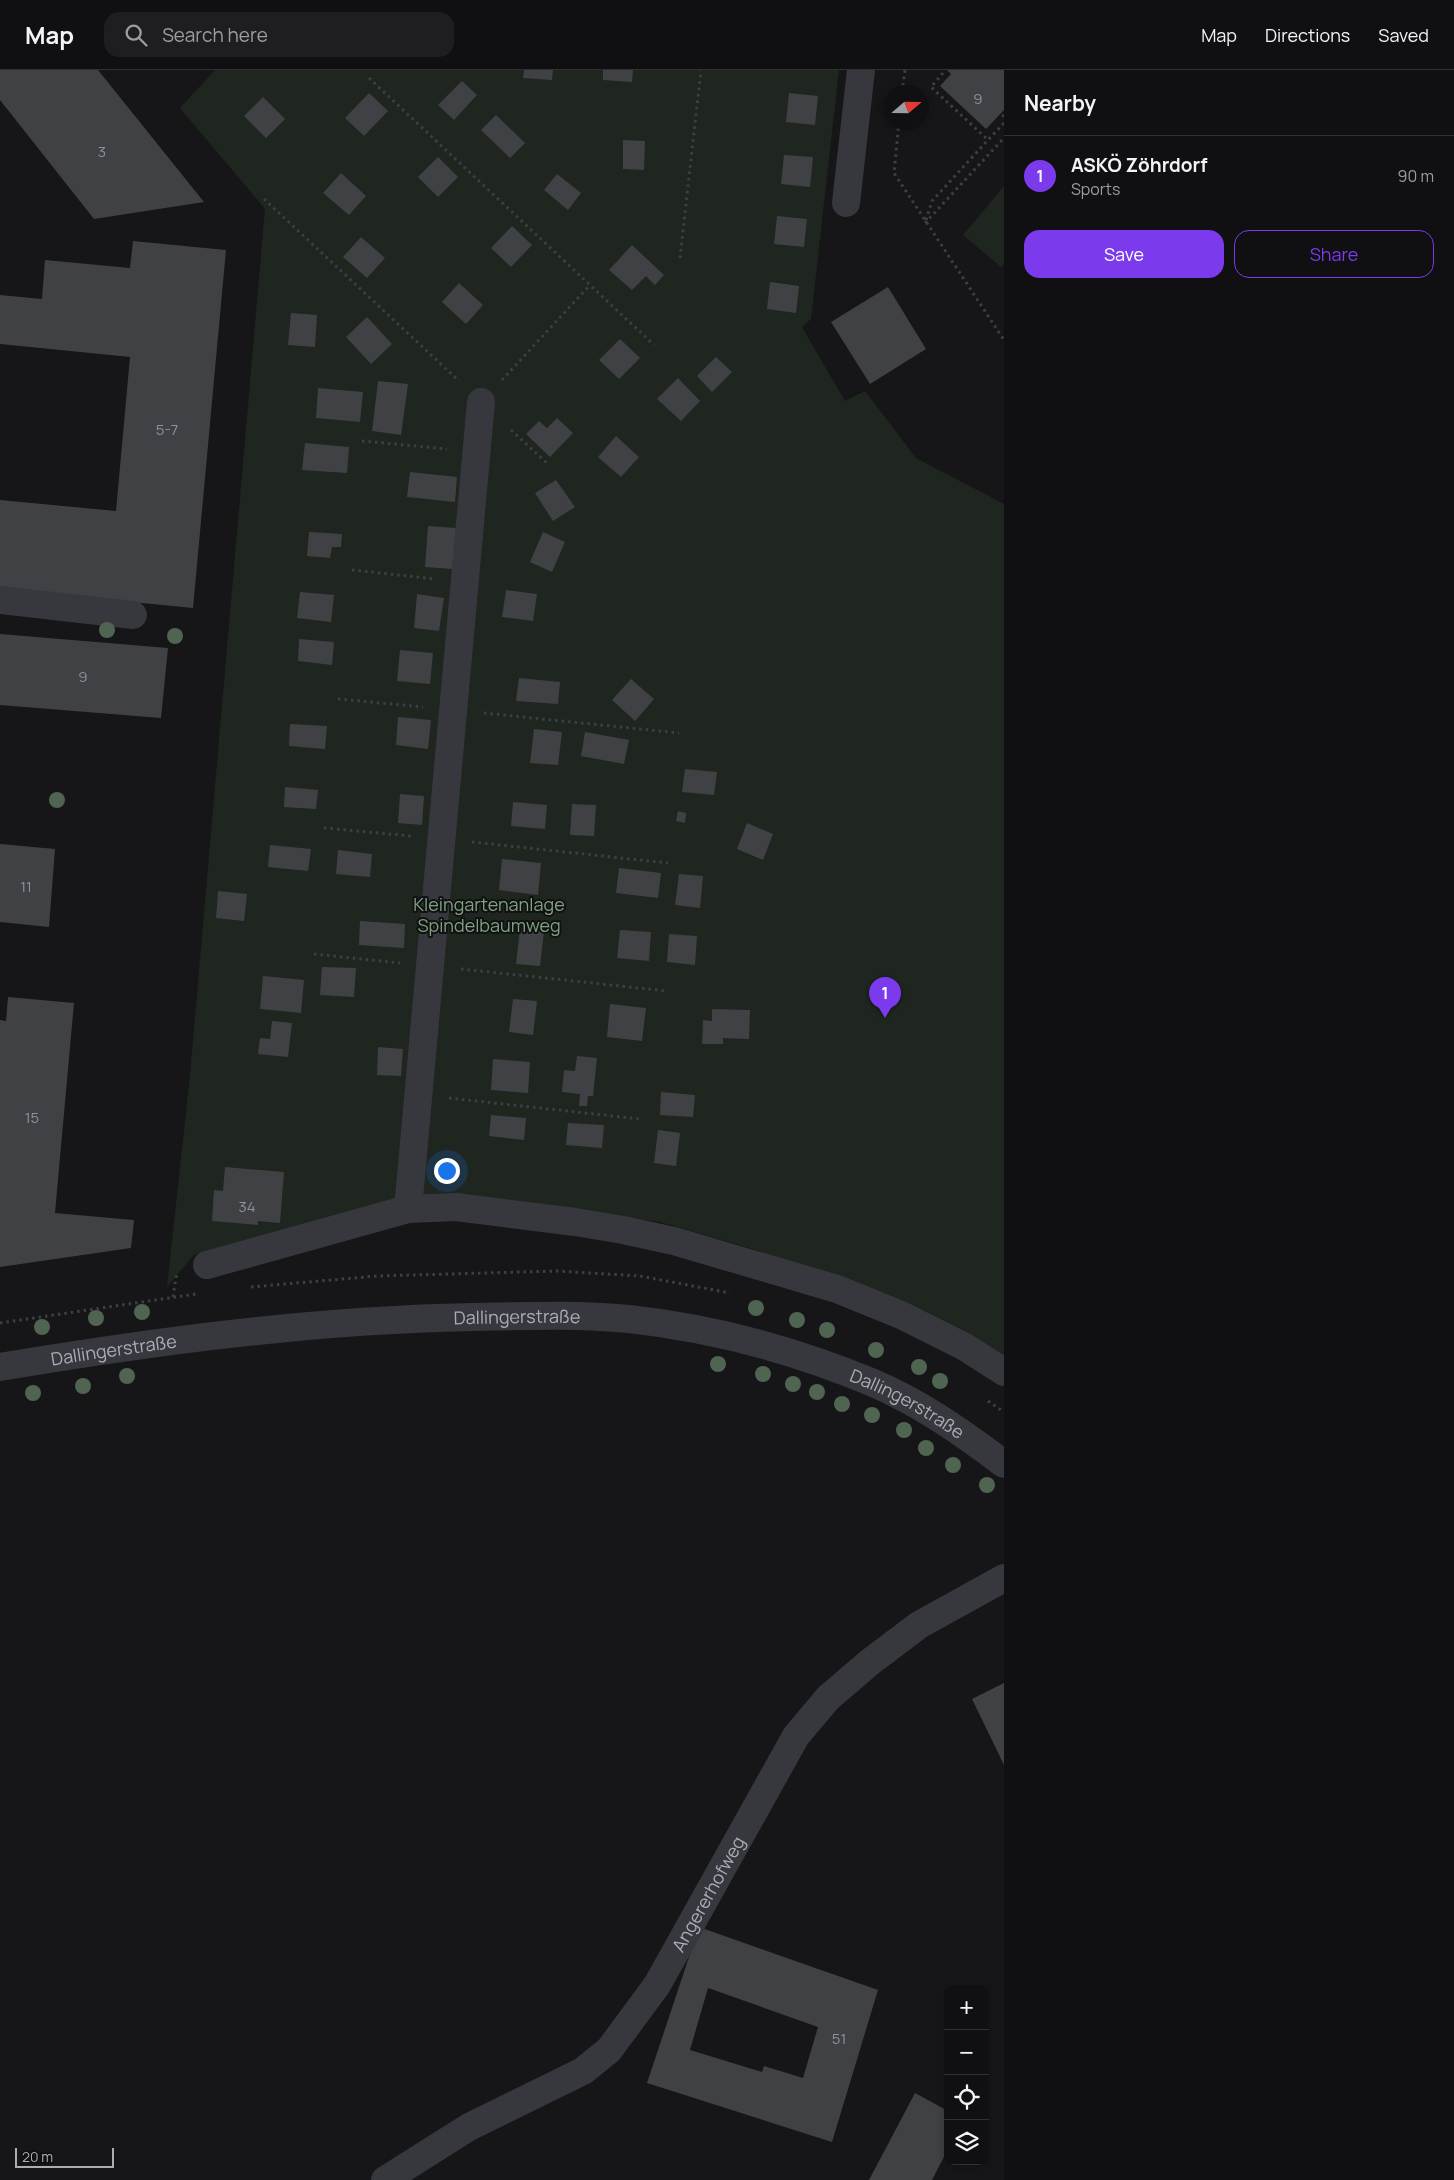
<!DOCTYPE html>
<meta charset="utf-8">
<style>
:root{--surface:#101012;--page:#1e1e20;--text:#f1f3f6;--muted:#9c9d9f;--line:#303032;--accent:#7c3aed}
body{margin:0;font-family:Manrope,sans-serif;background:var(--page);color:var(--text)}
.controls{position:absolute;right:15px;bottom:15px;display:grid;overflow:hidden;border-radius:10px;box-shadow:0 2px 8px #0003}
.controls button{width:45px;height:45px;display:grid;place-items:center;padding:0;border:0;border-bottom:1px solid var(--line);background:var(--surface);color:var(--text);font:25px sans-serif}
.compass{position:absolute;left:884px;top:15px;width:45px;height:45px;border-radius:50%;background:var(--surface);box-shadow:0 2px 8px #0003;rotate:70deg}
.scale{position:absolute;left:15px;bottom:12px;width:99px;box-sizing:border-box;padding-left:5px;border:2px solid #a8adb8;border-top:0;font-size:14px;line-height:18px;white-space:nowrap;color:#a8adb8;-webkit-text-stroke:4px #111113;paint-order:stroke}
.you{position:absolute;left:446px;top:1100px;width:18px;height:18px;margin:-12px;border:4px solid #fff;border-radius:50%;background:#1a73e8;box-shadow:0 0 0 8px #1a73e833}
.badge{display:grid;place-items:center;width:32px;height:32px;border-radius:50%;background:var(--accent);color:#fff;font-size:16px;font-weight:700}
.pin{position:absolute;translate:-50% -41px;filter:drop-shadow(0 1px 2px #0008)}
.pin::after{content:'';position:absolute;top:26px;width:18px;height:15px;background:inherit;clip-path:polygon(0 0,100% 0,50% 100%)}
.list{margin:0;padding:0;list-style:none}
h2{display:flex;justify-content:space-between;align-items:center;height:65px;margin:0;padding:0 20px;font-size:21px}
h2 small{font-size:16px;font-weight:400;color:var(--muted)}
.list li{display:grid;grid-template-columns:32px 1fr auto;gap:15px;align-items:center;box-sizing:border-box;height:80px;padding:0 20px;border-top:1px solid var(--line)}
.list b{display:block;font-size:19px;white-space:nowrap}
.list p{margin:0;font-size:16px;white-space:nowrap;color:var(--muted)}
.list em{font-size:16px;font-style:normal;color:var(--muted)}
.actions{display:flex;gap:10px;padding:15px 20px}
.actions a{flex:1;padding:11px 0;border:1px solid var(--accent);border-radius:15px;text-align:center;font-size:18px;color:var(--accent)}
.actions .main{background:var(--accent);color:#fff}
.icon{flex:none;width:28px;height:28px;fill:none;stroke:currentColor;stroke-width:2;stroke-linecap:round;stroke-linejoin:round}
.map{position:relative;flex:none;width:1004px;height:2110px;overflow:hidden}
header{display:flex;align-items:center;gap:30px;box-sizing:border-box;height:70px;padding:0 25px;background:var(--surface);border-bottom:1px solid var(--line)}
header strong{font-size:24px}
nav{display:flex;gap:28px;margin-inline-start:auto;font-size:18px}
.search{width:350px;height:45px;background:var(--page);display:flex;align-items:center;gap:12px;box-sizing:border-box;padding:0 18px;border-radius:15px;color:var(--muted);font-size:19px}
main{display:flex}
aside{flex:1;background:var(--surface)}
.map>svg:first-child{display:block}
.green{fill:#1e261f}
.building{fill:#404145;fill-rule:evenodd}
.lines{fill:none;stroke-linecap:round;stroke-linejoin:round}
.path{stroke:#3d3f44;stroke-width:3;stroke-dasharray:2.5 4;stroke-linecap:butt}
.minor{stroke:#37383d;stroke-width:28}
.tree{fill:#506452}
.labels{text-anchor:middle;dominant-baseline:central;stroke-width:4;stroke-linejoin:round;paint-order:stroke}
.number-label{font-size:15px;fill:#8e929b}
.park-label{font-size:18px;fill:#7fa381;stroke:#111113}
.street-label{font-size:18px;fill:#a8adb8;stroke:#111113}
</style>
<header>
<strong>Map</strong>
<div class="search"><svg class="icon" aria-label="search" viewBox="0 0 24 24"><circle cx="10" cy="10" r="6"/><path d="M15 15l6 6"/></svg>Search here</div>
<nav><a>Map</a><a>Directions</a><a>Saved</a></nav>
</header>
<main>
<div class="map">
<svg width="1004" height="2110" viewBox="0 0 1004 2110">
<rect width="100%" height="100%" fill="#161618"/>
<!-- green -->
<path class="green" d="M 215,0 L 839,0 L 811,249 L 802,257 L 845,331 L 865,321 L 916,388 L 1004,434 L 1004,1287 L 924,1241 L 860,1214 L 740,1175 L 660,1152 L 569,1140 L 309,1157 L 194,1185 L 167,1217 L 190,1005 L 265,139 L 180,38 Z
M 1004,116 L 1004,193 L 1001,197 L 963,165 Z"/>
<!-- building -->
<path class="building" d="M 0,0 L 98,0 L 204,132 L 94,149 L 0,30 Z
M 524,0 L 553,0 L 552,10 L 523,8 Z
M 603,0 L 633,0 L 632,12 L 603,10 Z
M 947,0 L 1004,0 L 1004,40 L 986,59 L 940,16 L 951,4 Z
M 462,11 L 477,25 L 454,50 L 438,35 Z
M 369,23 L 388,41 L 364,66 L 345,48 Z
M 789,23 L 818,26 L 815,55 L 786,52 Z
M 263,27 L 285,49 L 266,68 L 244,46 Z
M 496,45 L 525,73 L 510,88 L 481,60 Z
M 623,70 L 645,71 L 644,100 L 623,99 Z
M 784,85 L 813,87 L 810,117 L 781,114 Z
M 438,87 L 458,107 L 438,127 L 418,107 Z
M 341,103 L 366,126 L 349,145 L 323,123 Z
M 557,104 L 581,123 L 568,140 L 544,120 Z
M 777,146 L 807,149 L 804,177 L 774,174 Z
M 512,156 L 532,175 L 511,197 L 491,178 Z
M 361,167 L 385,188 L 367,208 L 343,187 Z
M 133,171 L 226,180 L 193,538 L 0,519 L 0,430 L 116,441 L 130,287 L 0,274 L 0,225 L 42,229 L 45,190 L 130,198 Z
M 632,175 L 664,205 L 655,215 L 646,206 L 632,220 L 609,200 Z
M 770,212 L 799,216 L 796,243 L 767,239 Z
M 459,213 L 483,235 L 466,254 L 442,232 Z
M 888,217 L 926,279 L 870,314 L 831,252 Z
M 291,243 L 317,245 L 315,277 L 288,275 Z
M 367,247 L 392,274 L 371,294 L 346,267 Z
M 620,269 L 640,288 L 619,309 L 599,290 Z
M 716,287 L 732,302 L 712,322 L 697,306 Z
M 678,308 L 700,331 L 681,351 L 657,329 Z
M 378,311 L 408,314 L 401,365 L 372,361 Z
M 318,318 L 363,322 L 360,352 L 316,348 Z
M 557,348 L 573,363 L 550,387 L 526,364 L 539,351 L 547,358 Z
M 616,366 L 639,387 L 621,407 L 598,387 Z
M 305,373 L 349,377 L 347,403 L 302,400 Z
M 410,402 L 457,407 L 455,432 L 407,427 Z
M 556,410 L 575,437 L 553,451 L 535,423 Z
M 428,456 L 456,458 L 453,499 L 425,497 Z
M 309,462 L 342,464 L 341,477 L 332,477 L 330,488 L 307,486 Z
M 543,462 L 565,472 L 552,502 L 530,492 Z
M 506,520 L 537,524 L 533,551 L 502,547 Z
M 300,522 L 334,525 L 331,552 L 297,548 Z
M 417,524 L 444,528 L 439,561 L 414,558 Z
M 0,564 L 168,578 L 161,648 L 0,635 Z
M 299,569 L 334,572 L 332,595 L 298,591 Z
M 400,580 L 433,583 L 430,614 L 397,611 Z
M 519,608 L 560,612 L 558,634 L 516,631 Z
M 631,609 L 654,629 L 635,651 L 612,630 Z
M 398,647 L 431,650 L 428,679 L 396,675 Z
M 290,654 L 327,656 L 325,679 L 289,676 Z
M 534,659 L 562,662 L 558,695 L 530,693 Z
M 585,662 L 629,670 L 624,694 L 581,686 Z
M 685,699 L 717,702 L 714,725 L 682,722 Z
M 285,717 L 318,720 L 316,739 L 284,737 Z
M 400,724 L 424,726 L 422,755 L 398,753 Z
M 513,732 L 547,735 L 545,759 L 511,756 Z
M 572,734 L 596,735 L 594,766 L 570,765 Z
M 678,741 L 686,743 L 685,753 L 676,751 Z
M 747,753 L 773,764 L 763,790 L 737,779 Z
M 0,774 L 55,779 L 49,857 L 0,852 Z
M 270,775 L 311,779 L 308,801 L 268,797 Z
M 338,780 L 372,784 L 370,807 L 336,804 Z
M 502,789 L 541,793 L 538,825 L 499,820 Z
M 619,798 L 661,803 L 658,828 L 616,823 Z
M 679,804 L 703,806 L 700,838 L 675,835 Z
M 218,821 L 247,824 L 244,851 L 216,848 Z
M 360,851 L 405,854 L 404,878 L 359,875 Z
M 520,858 L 544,861 L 540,896 L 516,894 Z
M 620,860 L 651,862 L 649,891 L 617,888 Z
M 669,864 L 697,866 L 695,895 L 667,892 Z
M 322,897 L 356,898 L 354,927 L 320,925 Z
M 263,906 L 304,910 L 301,943 L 260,939 Z
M 8,927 L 74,933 L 55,1143 L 134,1150 L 131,1178 L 0,1197 L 0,950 L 6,951 Z
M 513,929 L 537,931 L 533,965 L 509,962 Z
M 610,934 L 646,938 L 642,971 L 607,967 Z
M 712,939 L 750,940 L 749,969 L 723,968 L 723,974 L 702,974 L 703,950 L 712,951 Z
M 272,951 L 292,953 L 288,987 L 258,984 L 260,968 L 270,969 Z
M 378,977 L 403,979 L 401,1006 L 377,1005 Z
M 577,986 L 597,988 L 593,1026 L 588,1026 L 587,1036 L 579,1036 L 580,1024 L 562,1022 L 564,1000 L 575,1001 Z
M 493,989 L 530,992 L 528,1023 L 491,1020 Z
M 661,1022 L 695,1025 L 693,1047 L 660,1045 Z
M 491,1045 L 526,1048 L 524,1070 L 489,1066 Z
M 568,1053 L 604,1055 L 602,1078 L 566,1075 Z
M 658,1060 L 680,1063 L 676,1096 L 654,1093 Z
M 225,1097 L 284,1102 L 280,1153 L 258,1151 L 258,1155 L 212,1151 L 214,1120 L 223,1121 Z
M 1004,1613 L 1004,1695 L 972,1629 Z
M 699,1857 L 878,1920 L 832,2072 L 647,2013 ZM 708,1918 L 818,1957 L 803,2008 L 764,1996 L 762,2002 L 690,1980 Z
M 915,2023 L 948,2041 L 948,2079 L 932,2110 L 869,2110 Z"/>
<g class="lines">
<!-- path -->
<path class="path" d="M 943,3 L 931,17 L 988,70 L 1004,53
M 369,8 L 654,275
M 902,22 L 905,0
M 1004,45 L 1002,47 L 1004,49
M 899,52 L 894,103 L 1004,270
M 264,129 L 459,311
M 926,150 L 932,131 L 988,70
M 925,153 L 1004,68
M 680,188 L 701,0
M 502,310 L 590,215
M 511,360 L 549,395
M 362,371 L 447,379
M 352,500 L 435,509
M 338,629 L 423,637
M 484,643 L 679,663
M 324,758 L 411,766
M 472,772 L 668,793
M 314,884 L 400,893
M 461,899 L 667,921
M 449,1028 L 640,1049
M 251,1217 L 377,1206 L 557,1201 L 640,1206 L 730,1223
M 173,1227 L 176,1207 L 179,1204
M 0,1253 L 196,1224
M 988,1331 L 1004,1342"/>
<!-- minor -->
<g class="minor">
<path d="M 846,133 L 861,0"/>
<path d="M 0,530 L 133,545"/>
<path d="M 408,1139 L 481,332"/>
<path d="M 207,1195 L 408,1139 L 456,1137 L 575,1152 L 623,1160 L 674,1171 L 837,1219 L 901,1245 L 965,1277 L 1004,1302"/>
<path id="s1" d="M 0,1297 C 156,1271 314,1250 472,1247 C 524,1246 577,1244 629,1249 C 712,1258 794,1280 871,1312 C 919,1332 963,1363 1004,1394"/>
<path id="s2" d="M 385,2110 L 469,2057 L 583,2001 L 609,1980 L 657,1915 L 796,1666 L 828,1628 L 870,1592 L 919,1555 L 1004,1508"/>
</g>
</g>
<!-- trees -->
<g class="tree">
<circle cx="107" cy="560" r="8"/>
<circle cx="175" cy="566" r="8"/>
<circle cx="57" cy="730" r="8"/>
<circle cx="756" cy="1238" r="8"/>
<circle cx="142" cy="1242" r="8"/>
<circle cx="96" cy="1248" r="8"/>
<circle cx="797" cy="1250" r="8"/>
<circle cx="42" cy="1257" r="8"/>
<circle cx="827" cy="1260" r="8"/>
<circle cx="876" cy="1280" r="8"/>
<circle cx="718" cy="1294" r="8"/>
<circle cx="919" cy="1297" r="8"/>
<circle cx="763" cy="1304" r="8"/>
<circle cx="127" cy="1306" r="8"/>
<circle cx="940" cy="1311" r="8"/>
<circle cx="793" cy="1314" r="8"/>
<circle cx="83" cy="1316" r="8"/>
<circle cx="817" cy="1322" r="8"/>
<circle cx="33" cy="1323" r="8"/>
<circle cx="842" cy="1334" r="8"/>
<circle cx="872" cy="1345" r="8"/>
<circle cx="904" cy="1360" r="8"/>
<circle cx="926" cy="1378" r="8"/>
<circle cx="953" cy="1395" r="8"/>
<circle cx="987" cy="1415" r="8"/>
</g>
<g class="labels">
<!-- number labels -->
<g class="number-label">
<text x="978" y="28">9</text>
<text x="102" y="81">3</text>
<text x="167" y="359">5-7</text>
<text x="83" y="606">9</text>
<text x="26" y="816">11</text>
<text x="32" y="1047">15</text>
<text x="247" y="1136">34</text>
<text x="839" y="1968">51</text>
</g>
<!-- park labels -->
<g class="park-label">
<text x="489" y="834">Kleingartenanlage<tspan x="489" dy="21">Spindelbaumweg</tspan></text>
</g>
<!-- street labels -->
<g class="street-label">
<text stroke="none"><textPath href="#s1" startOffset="520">Dallingerstraße</textPath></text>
<text stroke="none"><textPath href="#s1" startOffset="115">Dallingerstraße</textPath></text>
<text stroke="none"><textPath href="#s1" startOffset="925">Dallingerstraße</textPath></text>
<text stroke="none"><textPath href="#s2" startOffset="445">Angererhofweg</textPath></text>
</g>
</g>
</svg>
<div class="controls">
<button>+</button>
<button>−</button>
<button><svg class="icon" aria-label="locate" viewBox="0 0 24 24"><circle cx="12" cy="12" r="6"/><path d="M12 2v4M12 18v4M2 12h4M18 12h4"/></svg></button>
<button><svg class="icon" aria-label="layers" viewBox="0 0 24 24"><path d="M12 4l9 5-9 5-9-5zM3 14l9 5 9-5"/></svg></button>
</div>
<svg class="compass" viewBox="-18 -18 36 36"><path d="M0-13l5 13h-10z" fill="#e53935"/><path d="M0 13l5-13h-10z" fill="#9c9d9f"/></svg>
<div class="scale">20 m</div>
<div class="you"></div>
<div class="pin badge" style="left:885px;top:948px">1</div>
</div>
<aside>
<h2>Nearby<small></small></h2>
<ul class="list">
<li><span class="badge">1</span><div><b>ASKÖ Zöhrdorf</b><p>Sports</p></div><em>90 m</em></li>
</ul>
<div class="actions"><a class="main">Save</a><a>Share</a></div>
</aside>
</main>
